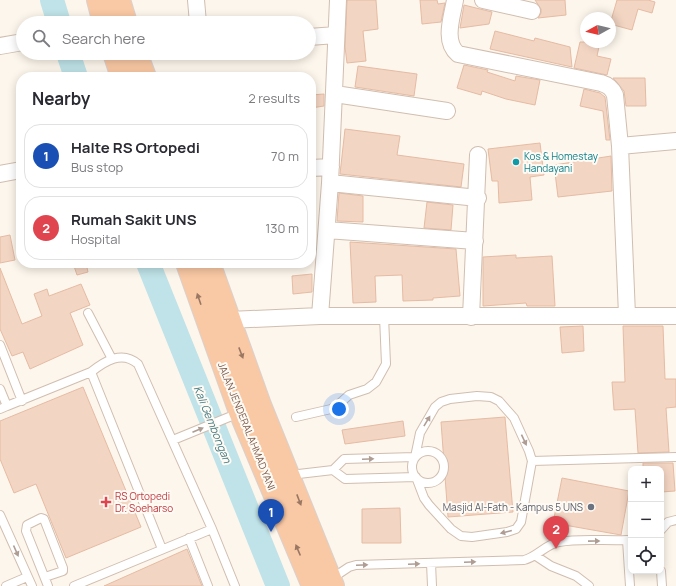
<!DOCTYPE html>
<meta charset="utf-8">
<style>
:root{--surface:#fff;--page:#f7f7f7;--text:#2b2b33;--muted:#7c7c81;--line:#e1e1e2;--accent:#0b8043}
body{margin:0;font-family:Manrope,sans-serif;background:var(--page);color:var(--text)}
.controls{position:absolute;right:12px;bottom:12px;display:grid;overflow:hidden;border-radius:8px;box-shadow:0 2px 10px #0003}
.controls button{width:36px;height:36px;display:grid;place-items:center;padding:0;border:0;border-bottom:1px solid var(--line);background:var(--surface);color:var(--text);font:20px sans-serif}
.compass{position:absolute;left:580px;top:12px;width:36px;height:36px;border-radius:50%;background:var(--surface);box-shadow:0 2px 10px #0003;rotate:262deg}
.you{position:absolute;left:339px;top:409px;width:14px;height:14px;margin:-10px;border:3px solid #fff;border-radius:50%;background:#1a73e8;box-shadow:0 0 0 6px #1a73e833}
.badge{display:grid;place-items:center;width:26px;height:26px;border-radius:50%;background:var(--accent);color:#fff;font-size:13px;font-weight:700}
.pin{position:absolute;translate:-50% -33px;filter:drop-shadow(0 1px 2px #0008)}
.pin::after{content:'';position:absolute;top:21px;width:14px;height:12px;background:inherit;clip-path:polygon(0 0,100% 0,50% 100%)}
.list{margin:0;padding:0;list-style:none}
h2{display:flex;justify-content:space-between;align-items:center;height:52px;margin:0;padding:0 16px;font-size:17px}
h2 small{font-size:13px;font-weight:400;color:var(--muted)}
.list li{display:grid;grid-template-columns:26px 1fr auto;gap:12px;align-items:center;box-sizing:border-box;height:64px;margin:0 8px 8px;padding:0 8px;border:1px solid var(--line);border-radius:16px}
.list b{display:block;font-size:15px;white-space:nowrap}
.list p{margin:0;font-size:13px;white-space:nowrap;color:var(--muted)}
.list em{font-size:13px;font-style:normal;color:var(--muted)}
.icon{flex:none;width:22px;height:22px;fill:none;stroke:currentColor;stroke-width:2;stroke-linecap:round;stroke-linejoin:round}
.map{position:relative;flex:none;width:676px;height:586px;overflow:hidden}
.search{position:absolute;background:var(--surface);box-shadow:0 2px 10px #0003;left:16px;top:16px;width:300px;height:44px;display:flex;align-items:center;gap:10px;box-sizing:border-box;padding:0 14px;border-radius:22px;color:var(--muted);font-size:15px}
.panel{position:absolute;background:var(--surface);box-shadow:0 2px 10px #0003;left:16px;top:72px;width:300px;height:196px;border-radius:16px}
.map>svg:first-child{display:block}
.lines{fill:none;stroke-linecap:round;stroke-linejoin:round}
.river{stroke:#bfe3e8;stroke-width:24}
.building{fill:#f3d5c3;stroke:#e6bba3}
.service-casing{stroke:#d1beb0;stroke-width:10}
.minor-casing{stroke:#d1beb0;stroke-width:18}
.trunk-casing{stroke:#dad1cd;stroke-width:24}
.service{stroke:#fff;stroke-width:8}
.minor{stroke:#fff;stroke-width:16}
.trunk{stroke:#f9c8a4;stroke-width:22}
.oneway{fill:#9a7763}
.oneway2{fill:#af9d94}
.culture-dot{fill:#0f9aa8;stroke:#fffaf3;stroke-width:1.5}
.health-dot{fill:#e0444e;stroke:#fffaf3;stroke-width:1.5}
.worship-dot{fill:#6b7280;stroke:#fffaf3;stroke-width:1.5}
.labels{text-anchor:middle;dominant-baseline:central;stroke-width:4;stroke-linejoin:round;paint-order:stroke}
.culture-label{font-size:10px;fill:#0d838f;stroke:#fffaf3;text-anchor:start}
.street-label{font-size:10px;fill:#7a5c4d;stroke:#fffaf3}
.health-label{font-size:10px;fill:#be3a42;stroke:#fffaf3;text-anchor:start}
.worship-label{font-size:10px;fill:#5b616d;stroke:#fffaf3;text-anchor:end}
.water-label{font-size:11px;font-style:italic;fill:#437c86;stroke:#fffaf3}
</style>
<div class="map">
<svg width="676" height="586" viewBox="0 0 676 586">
<rect width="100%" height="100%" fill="#fdf6ec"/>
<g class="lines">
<!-- river -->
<path class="river" d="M 52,0 L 59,23
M 68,53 L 76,77
M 148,263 L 278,586"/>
</g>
<!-- building -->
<path class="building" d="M 347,0 L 376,0 L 378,29 L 363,31 L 366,61 L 347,63 L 345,47 Z
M 420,0 L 437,0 L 438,4 L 445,3 L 441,22 L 422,24 Z
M 535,0 L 565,0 L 566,15 L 538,18 L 541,13 L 541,9 Z
M 617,0 L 648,0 L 655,2 L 652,13 L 638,9 L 632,30 L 610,24 Z
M 464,5 L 492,12 L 489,24 L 460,28 Z
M 495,31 L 534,41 L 535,38 L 570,47 L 572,67 L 490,49 Z
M 580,42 L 600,42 L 597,56 L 611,59 L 607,75 L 574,68 Z
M 464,65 L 488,70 L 487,72 L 515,81 L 516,76 L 540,80 L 535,105 L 506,99 L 482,91 L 481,95 L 457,88 Z
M 358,66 L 417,74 L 414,96 L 355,87 Z
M 613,78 L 645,78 L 646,106 L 626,106 L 624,91 Z
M 584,89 L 600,93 L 605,97 L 610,140 L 606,140 L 603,111 L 580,106 Z
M 324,94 L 324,106 L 311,108 L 311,95 Z
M 345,129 L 400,136 L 397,155 L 464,164 L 461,187 L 340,174 Z
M 540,143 L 544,175 L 530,177 L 532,200 L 499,203 L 498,181 L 492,181 L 488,149 Z
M 611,156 L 612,191 L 558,197 L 554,165 Z
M 339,193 L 363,196 L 363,222 L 337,221 Z
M 427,202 L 453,205 L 451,230 L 424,228 Z
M 10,235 L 15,260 L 0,263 L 0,237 Z
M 350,242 L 456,249 L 460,296 L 433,298 L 433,300 L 403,301 L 402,275 L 375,276 L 376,302 L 353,303 Z
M 516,255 L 516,258 L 552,256 L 555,306 L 527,306 L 526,303 L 483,306 L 483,257 Z
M 73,263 L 86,263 L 88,272 L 77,275 Z
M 0,268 L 22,324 L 42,316 L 34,294 L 47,289 L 49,296 L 81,284 L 90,305 L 70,313 L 83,345 L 30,369 L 23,352 L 12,356 L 0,329 Z
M 312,274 L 312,292 L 293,294 L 292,276 Z
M 583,326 L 584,351 L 562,353 L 560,327 Z
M 623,326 L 663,326 L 665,379 L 676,379 L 676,407 L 666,408 L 669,452 L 638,453 L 635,409 L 614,410 L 612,382 L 625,382 Z
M 83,387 L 141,527 L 66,558 L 36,484 L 14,493 L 0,459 L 0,421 Z
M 505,417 L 513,512 L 448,517 L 441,422 Z
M 403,421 L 405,436 L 345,444 L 342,430 Z
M 643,463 L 673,463 L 675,491 L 661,492 L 661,469 L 643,469 Z
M 562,478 L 629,491 L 621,535 L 553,523 Z
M 400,508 L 401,543 L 362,543 L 362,509 Z
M 187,549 L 202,586 L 104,586 Z"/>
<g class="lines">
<!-- service casing -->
<g class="service-casing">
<path id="service" d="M 88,313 L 112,359
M 0,345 L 22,401
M 91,372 C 105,361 122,350 138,364 L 212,529
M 0,389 L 7,406 L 0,409
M 7,406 L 91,372 L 162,549
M 296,417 L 331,409 L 338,405 L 349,395 L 367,389 L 376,382 L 386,364 L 384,316
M 173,440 L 239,413
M412 467a16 16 0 1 1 32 0a16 16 0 1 1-32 0Z
M 532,461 L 676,457
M 290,475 L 333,470 L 344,459 L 415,457 L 420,433 L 435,407 L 441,402 L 450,399 L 477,396 L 491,397 L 499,401 L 514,418 L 529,451 L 532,461 L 521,522 L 516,529 L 507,532 L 472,537 L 461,536 L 451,529 L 429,505 L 424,498 L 416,477 L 345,479 L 333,470
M 0,515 L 32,586
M 661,530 L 668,522 L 676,520
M 189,538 L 208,586
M 536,556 L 551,566 L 576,576 L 589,586
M 431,563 L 432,586
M 661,571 L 662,586
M 45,577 L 63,571 L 63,568 L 44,519 L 41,518 L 27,525 L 26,531 L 48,586
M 331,579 L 349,567 L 356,565 L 524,560 C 537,557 546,544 559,542 C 579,538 606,541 627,540 L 630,586
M 6,586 L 27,577
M 74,586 L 212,529 L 235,586"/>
</g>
<!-- minor casing -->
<g class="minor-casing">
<path id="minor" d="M 196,0 L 198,23
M 455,0 C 452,17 443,42 458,54 L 601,83 C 608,85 612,88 615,95 L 620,146 L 627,315
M 483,0 L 532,11
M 309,37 L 336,35
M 0,46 L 23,42
M 335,94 L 447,111
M 620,146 L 676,141
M 311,168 L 331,167
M 0,174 L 21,170
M 330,183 L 478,198
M 327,230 L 475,241
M 320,316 L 330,183 L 338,0
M 471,317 L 478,155
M 219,322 L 229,320 L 320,316 L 676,316"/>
</g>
<!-- trunk casing -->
<g class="trunk-casing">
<path id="trunk" d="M 98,0 L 104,23
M 119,0 L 126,23
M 114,53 L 122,77
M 136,53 L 145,77
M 187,263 L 240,412 L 313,586
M 209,263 L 260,405 L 333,586"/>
</g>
<!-- service -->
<use href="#service" class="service"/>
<!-- minor -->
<use href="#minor" class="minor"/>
<!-- trunk -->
<use href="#trunk" class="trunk"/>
</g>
<!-- one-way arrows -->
<defs><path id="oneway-solid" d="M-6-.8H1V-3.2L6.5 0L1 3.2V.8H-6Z"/></defs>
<g class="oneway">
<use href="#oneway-solid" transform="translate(199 299) rotate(-109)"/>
<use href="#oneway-solid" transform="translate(241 353) rotate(69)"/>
<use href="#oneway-solid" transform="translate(299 500) rotate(69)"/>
<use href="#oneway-solid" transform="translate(298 550) rotate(-113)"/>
</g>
<g class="oneway2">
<use href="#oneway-solid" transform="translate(427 421) rotate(-59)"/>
<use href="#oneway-solid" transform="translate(198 430) rotate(-23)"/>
<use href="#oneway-solid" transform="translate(524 440) rotate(65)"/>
<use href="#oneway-solid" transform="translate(368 459) rotate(-2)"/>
<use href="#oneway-solid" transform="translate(506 532) rotate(166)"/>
<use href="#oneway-solid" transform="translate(594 541) rotate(-1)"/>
<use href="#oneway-solid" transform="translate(16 551) rotate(66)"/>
<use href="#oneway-solid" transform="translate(470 562) rotate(-2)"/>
<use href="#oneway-solid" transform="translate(414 564) rotate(-2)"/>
<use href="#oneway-solid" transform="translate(362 565) rotate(-2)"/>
</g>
<!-- markers -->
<circle class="culture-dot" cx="516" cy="162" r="4"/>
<path class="health-dot" d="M104 496h4v4h4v4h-4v4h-4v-4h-4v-4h4z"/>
<circle class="worship-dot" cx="591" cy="507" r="4"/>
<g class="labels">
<!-- culture labels -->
<g class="culture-label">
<text x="524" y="156">Kos &amp; Homestay<tspan x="524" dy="12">Handayani</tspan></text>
</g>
<!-- street labels -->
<g class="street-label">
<text transform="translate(247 426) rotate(68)">JALAN JENDERAL AHMAD YANI</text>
</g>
<!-- health labels -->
<g class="health-label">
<text x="115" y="496">RS Ortopedi<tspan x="115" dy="12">Dr. Soeharso</tspan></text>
</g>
<!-- worship labels -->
<g class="worship-label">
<text x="583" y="507">Masjid Al-Fath - Kampus 5 UNS</text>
</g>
<!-- water labels -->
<g class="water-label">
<text transform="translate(213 424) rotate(68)">Kali Gembongan</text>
</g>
</g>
</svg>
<div class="controls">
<button>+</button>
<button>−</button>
<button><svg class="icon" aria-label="locate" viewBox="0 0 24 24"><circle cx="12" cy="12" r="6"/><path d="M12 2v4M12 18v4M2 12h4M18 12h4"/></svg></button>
</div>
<svg class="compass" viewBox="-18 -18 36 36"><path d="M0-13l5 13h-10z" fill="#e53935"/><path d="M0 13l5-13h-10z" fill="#7c7c81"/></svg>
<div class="you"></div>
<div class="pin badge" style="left:271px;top:532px;background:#1a4fb4">1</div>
<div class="pin badge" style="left:556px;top:549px;background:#e0444e">2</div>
<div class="search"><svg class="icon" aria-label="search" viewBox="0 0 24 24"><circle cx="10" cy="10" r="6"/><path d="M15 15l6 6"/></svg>Search here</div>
<section class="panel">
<h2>Nearby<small>2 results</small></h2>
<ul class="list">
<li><span class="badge" style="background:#1a4fb4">1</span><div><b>Halte RS Ortopedi</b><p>Bus stop</p></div><em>70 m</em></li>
<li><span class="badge" style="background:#e0444e">2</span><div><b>Rumah Sakit UNS</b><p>Hospital</p></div><em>130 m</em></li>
</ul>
</section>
</div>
